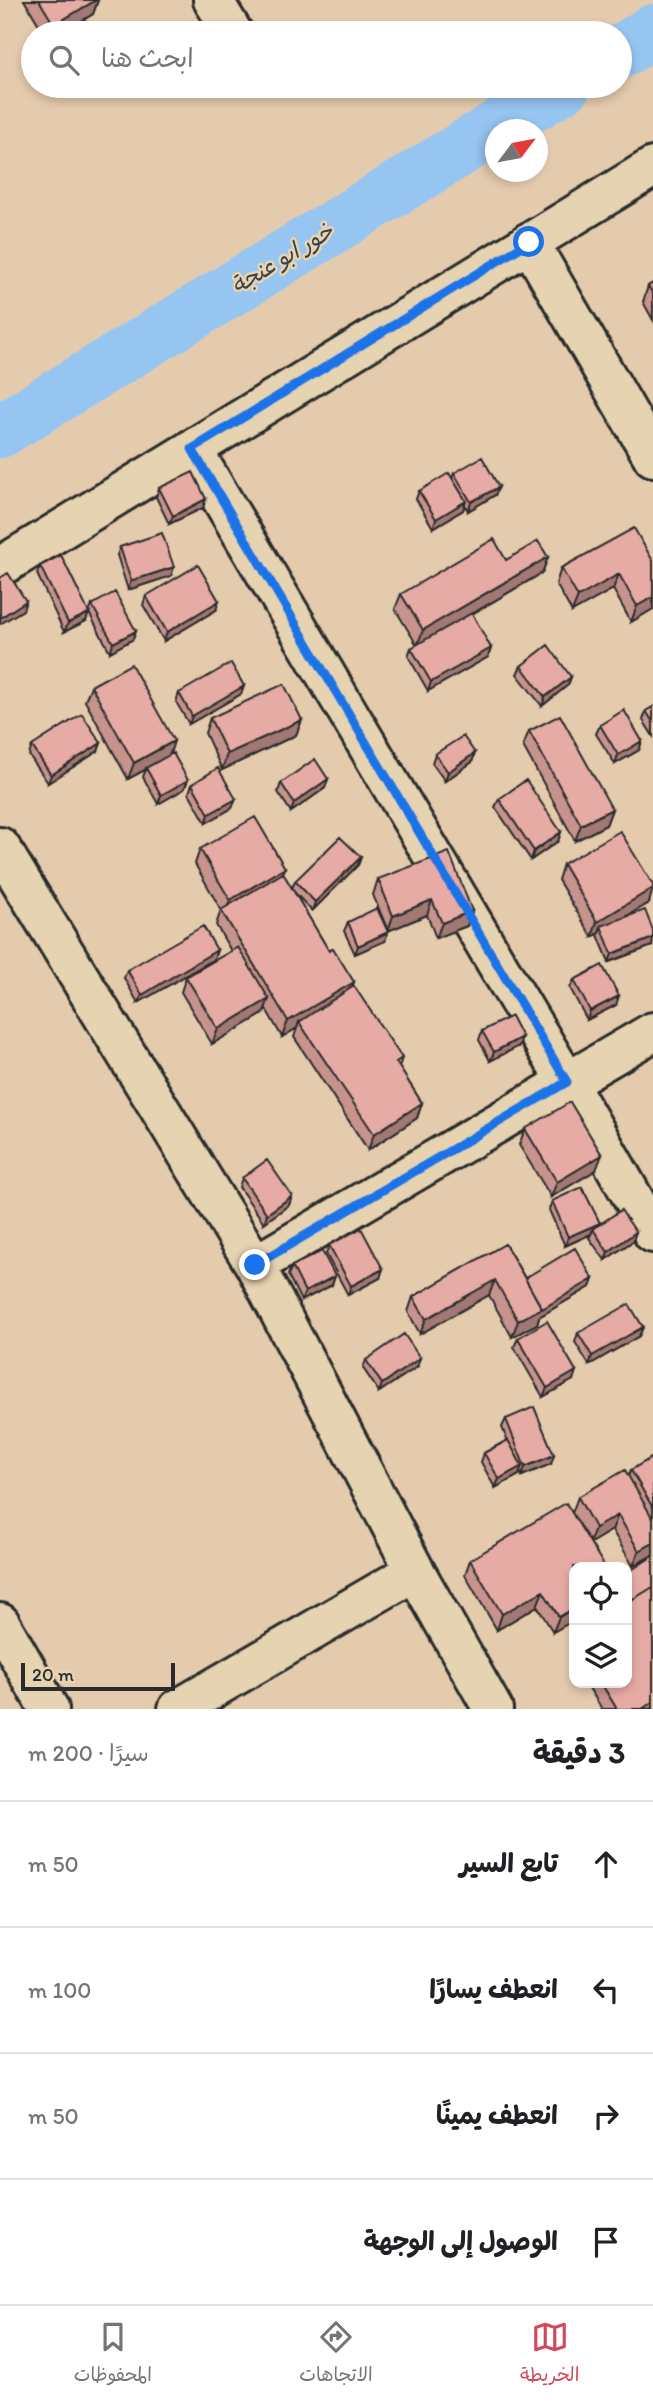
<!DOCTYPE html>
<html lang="ar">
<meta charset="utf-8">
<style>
:root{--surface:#fff;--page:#f6f6f6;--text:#202124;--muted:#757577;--line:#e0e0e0;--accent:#d1495b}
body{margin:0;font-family:Itim,"Playpen Sans Arabic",sans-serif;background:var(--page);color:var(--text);direction:rtl}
.controls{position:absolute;right:21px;bottom:21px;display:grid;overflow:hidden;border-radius:14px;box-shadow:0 4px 10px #0003}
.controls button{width:63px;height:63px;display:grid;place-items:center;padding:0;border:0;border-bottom:2px solid var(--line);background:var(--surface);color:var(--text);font:35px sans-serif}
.compass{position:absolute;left:485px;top:119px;width:63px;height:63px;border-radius:50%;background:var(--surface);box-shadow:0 4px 10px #0003;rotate:58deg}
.scale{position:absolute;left:21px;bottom:18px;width:154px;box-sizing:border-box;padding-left:7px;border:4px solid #2b2b2b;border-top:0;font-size:19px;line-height:24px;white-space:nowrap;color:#2b2b2b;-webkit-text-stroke:5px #e5d3b1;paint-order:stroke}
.stop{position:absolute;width:21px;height:21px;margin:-16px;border:5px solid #1a73e8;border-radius:50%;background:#fff}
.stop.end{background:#1a73e8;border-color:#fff;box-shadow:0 2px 7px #0008}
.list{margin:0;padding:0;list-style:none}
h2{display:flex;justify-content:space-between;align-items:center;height:91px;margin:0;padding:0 28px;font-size:30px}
h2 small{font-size:23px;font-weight:400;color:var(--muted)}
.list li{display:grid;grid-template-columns:46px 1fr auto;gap:21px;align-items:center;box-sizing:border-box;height:126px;padding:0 28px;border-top:2px solid var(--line)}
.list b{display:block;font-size:26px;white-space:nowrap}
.list em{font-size:23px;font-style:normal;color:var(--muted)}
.icon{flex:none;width:38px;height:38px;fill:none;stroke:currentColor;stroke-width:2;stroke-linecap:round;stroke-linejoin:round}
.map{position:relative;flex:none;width:653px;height:1709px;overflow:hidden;direction:ltr}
.search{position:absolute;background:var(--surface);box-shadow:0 4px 10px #0003;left:21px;right:21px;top:21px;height:77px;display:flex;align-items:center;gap:18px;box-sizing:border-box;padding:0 24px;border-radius:38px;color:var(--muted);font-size:26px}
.sheet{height:595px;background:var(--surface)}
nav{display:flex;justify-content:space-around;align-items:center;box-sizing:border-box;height:98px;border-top:2px solid var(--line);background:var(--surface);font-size:19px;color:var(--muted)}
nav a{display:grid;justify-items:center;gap:4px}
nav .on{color:var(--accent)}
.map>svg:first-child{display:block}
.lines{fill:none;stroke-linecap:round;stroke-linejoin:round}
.canal{stroke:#96c5f1;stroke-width:54}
.minor-casing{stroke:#2b2b2b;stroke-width:44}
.minor{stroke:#e5d3b1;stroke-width:38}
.wall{fill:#c6938d;stroke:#2b2b2b;stroke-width:2}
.shaded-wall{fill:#a17873;stroke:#2b2b2b;stroke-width:2}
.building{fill:#e6aba4;stroke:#2b2b2b;stroke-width:2}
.route{stroke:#1a73e8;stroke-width:9}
.labels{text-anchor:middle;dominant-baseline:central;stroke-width:5;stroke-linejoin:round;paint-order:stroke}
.water-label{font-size:23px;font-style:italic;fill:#3b4249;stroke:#e5d3b1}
</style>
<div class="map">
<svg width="653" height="1709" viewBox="0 0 653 1709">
<rect width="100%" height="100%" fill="#e5cbae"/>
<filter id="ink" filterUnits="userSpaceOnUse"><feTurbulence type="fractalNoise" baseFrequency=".0143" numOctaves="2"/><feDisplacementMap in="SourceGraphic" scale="14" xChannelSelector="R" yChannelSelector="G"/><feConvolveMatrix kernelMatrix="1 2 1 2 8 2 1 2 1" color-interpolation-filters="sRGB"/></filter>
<g filter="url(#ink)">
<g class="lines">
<!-- canal -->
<path class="canal" d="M 620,52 L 653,31
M 0,431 L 564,86"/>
<!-- minor casing -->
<g class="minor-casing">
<path id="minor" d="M 213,0 L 233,33
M 529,242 L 653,457
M 192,449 L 567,1082 L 653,1233
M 0,567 L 653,167
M 0,847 L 255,1265 L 415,1571 L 493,1709
M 255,1265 L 653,1032
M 0,1623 L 49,1709
M 178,1709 L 415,1571"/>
</g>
<!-- minor -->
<use href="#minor" class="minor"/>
</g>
<!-- wall -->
<path class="wall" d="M 24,0 L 98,0 L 93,14 L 61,33 L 44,33 Z
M 653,283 L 653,320 L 643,302 L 648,286 Z
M 454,473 L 495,495 L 468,511 L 465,505 L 463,510 L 433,528 L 416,499 L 419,491 L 452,479 Z
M 159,488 L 203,508 L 169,524 L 156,497 Z
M 120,547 L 174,567 L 171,576 L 128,590 L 117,555 Z
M 548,557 L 542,573 L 472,614 L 491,648 L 488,657 L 428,691 L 408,656 L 411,648 L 417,645 L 395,609 L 401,594 L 506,560 Z
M 653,561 L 653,609 L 631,622 L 613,589 L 572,612 L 556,584 L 561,568 Z
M 40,566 L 86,621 L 64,632 L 37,574 Z
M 146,596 L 216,610 L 164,641 L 143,605 Z
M 92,605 L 136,631 L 133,639 L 110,652 L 89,613 Z
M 521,666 L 571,677 L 568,685 L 542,706 L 517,674 Z
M 91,686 L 169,755 L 188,780 L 184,789 L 158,804 L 143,777 L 146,769 L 128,779 L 85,701 Z
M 244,686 L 241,694 L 189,724 L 176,702 L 179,693 Z
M 653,707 L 653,736 L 643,720 L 646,711 Z
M 210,718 L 302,720 L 296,735 L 222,770 L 205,733 Z
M 600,725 L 642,741 L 639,750 L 615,764 L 596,734 Z
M 529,731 L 612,809 L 606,825 L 575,841 L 523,746 Z
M 101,743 L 98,751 L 48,783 L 29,755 L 32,746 Z
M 475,753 L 472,762 L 445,781 L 432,763 L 435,754 Z
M 328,779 L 325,788 L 291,812 L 278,792 L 281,783 Z
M 192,784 L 232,808 L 206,823 L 189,793 Z
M 499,799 L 561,832 L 558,841 L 531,860 L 495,807 Z
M 200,849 L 283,874 L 292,888 L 295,881 L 361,857 L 358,865 L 312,911 L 294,892 L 329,951 L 354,982 L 352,987 L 402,1058 L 399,1067 L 422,1103 L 417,1118 L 368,1150 L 294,1037 L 297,1028 L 282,1037 L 266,1009 L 263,1014 L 212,1044 L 181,992 L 186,977 L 231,951 L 216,925 L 221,910 L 195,864 Z
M 563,864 L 649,903 L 623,918 L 652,946 L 609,962 L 598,935 L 599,933 L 592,937 L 558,880 Z
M 378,879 L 472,911 L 467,926 L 436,938 L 427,915 L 388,931 L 373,895 Z
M 348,922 L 385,941 L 355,954 L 344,931 Z
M 217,950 L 214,959 L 138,1003 L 124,978 L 127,970 Z
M 574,980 L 616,1005 L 587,1020 L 570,988 Z
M 482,1031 L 519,1046 L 490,1061 L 479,1040 Z
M 525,1129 L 596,1170 L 551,1197 L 519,1145 Z
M 242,1178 L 292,1196 L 289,1205 L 264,1223 L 239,1187 Z
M 552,1201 L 599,1225 L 633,1241 L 605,1260 L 589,1238 L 591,1234 L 565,1246 L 549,1210 Z
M 505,1244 L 525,1278 L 593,1279 L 590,1287 L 539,1317 L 537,1324 L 512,1337 L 489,1295 L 420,1334 L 408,1312 L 413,1297 Z
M 329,1245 L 380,1278 L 348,1295 L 326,1254 Z
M 292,1266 L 335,1276 L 332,1285 L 301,1301 L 288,1275 Z
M 643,1327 L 639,1336 L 589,1365 L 575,1342 L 578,1333 Z
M 518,1338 L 573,1380 L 543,1397 L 514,1347 Z
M 366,1360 L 417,1367 L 379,1392 L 363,1368 Z
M 506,1419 L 551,1464 L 522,1476 L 520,1472 L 519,1475 L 495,1488 L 481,1462 L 484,1453 L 507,1440 L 502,1427 Z
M 653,1457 L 653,1555 L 633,1566 L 612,1530 L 590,1543 L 574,1567 L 574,1620 L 553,1632 L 537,1606 L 497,1630 L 465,1575 L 470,1560 L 572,1513 L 578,1497 L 628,1476 L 631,1470 Z
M 653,1556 L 653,1709 L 602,1709 L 586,1683 L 627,1683 L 627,1573 Z
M 574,1646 L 574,1662 L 570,1656 Z"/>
<!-- shaded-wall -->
<path class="shaded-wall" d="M 96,0 L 98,0 L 93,14 L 61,33 L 51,33 L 54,25 Z
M 499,487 L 495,495 L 468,511 L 471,502 Z
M 206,499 L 203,508 L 169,524 L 173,516 Z
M 466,501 L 463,510 L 433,528 L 436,519 Z
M 548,557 L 542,573 L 417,646 L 423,630 Z
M 174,567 L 171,576 L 128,590 L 131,581 Z
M 619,574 L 613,589 L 572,612 L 578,597 Z
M 653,597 L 653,609 L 631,622 L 637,606 Z
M 26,601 L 23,610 L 0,624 L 0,618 Z
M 219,601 L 216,610 L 164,641 L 167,632 Z
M 89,613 L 86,621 L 64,632 L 68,623 Z
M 136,631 L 133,639 L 110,652 L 113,643 Z
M 491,648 L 488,657 L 428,691 L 431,682 Z
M 571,677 L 568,685 L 542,706 L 545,697 Z
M 244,686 L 241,694 L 189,724 L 192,716 Z
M 302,720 L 296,735 L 222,770 L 227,754 Z
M 174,741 L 169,757 L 128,779 L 134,763 Z
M 642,741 L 639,750 L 615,764 L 618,755 Z
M 101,743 L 98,751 L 48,783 L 51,775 Z
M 475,753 L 472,762 L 445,781 L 448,772 Z
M 328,779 L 325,788 L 291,812 L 294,803 Z
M 188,780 L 184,789 L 158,804 L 161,795 Z
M 236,799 L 232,808 L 206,823 L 209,814 Z
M 612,809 L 606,825 L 575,841 L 581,825 Z
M 561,832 L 558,841 L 531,860 L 534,851 Z
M 361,857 L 358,865 L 312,911 L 315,902 Z
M 285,868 L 280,883 L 225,916 L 230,900 Z
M 653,888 L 649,903 L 603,930 L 601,926 L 599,933 L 592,937 L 597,922 Z
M 432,900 L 427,915 L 388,931 L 393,916 Z
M 472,911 L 467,926 L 436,938 L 442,923 Z
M 388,932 L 385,941 L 355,954 L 358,946 Z
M 653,938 L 652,946 L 609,962 L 612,954 Z
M 217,950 L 214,959 L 138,1003 L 142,995 Z
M 354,982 L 348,997 L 299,1022 L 297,1028 L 282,1037 L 288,1021 Z
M 619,996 L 616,1005 L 587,1020 L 590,1011 Z
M 269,999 L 263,1014 L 212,1044 L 218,1029 Z
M 522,1037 L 519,1046 L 490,1061 L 494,1052 Z
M 422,1103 L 417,1118 L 368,1150 L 374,1134 Z
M 602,1155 L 596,1170 L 551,1197 L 557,1182 Z
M 292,1196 L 289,1205 L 264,1223 L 267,1214 Z
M 600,1223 L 596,1232 L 593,1229 L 591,1234 L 565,1246 L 568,1237 Z
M 636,1232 L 633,1241 L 605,1260 L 608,1252 Z
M 383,1269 L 380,1278 L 348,1295 L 351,1286 Z
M 335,1276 L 332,1285 L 301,1301 L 305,1292 Z
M 593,1279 L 590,1287 L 539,1317 L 537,1324 L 512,1337 L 518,1321 Z
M 495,1280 L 489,1295 L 420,1334 L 426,1319 Z
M 643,1327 L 639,1336 L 589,1365 L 592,1356 Z
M 420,1358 L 417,1367 L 379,1392 L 382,1384 Z
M 576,1371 L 573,1380 L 543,1397 L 547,1388 Z
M 554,1455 L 551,1464 L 522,1476 L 525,1467 Z
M 522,1466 L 519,1475 L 495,1488 L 499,1479 Z
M 618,1515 L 612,1530 L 589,1544 L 595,1528 Z
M 653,1543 L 653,1555 L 633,1566 L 639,1551 Z
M 543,1591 L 537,1606 L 497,1630 L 502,1614 Z
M 574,1608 L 574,1620 L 553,1632 L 559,1617 Z
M 653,1702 L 653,1709 L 642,1709 Z"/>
<!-- building -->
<path class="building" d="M 39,0 L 96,0 L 54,25 Z
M 653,283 L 653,294 L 648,286 Z
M 482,457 L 499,487 L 471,502 L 454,473 Z
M 193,472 L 206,499 L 173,516 L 159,488 Z
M 449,473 L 466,501 L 436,519 L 419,491 Z
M 634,528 L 653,561 L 653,597 L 637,606 L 619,574 L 578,597 L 561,568 Z
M 162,533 L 174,567 L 131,581 L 120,547 Z
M 494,539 L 506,560 L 538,541 L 548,557 L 423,630 L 401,594 Z
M 61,555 L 89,613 L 68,623 L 40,566 Z
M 198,565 L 219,601 L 167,632 L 146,596 Z
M 8,573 L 26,601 L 0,618 L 0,578 Z
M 115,592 L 136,631 L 113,643 L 92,605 Z
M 472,613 L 491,648 L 431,682 L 411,648 Z
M 548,645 L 571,677 L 545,697 L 521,666 Z
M 231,663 L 244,686 L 192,716 L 179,693 Z
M 131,664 L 174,741 L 134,763 L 91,686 Z
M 284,684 L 302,720 L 227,754 L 210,718 Z
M 653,707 L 653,722 L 646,711 Z
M 624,710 L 642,741 L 618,755 L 600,725 Z
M 82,714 L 101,743 L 51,775 L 32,746 Z
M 560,715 L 612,809 L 581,825 L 529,731 Z
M 463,736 L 475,753 L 448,772 L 435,754 Z
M 173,753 L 188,780 L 161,795 L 146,768 Z
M 315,759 L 328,779 L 294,803 L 281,783 Z
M 218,768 L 236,799 L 209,814 L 192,784 Z
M 526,780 L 561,832 L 534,851 L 499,799 Z
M 255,817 L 285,868 L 230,900 L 200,849 Z
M 620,831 L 653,885 L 653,888 L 597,922 L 563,864 Z
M 340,837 L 361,857 L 315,902 L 295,881 Z
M 449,852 L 472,911 L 442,923 L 432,900 L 393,916 L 378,879 Z
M 283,873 L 329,951 L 333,948 L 354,982 L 288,1021 L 221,910 Z
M 377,908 L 388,932 L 358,946 L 348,922 Z
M 645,910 L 653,931 L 653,938 L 612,954 L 601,926 Z
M 203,926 L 217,950 L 142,995 L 127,970 Z
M 238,947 L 269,999 L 218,1029 L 186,977 Z
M 602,965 L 619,996 L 590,1011 L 574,980 Z
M 354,986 L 402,1058 L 396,1062 L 422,1103 L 374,1134 L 299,1022 Z
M 511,1016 L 522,1037 L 494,1052 L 482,1031 Z
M 570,1102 L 602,1155 L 557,1182 L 525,1129 Z
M 267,1160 L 292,1196 L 267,1214 L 242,1178 Z
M 582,1187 L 600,1223 L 568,1237 L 552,1201 Z
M 621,1210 L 636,1232 L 608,1252 L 593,1229 Z
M 361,1228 L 383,1269 L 351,1286 L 329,1245 Z
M 505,1244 L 542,1308 L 518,1321 L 495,1280 L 426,1319 L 413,1297 Z
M 575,1248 L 593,1279 L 542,1309 L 525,1278 Z
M 322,1251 L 335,1276 L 305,1292 L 292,1266 Z
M 629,1304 L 643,1327 L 592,1356 L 578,1333 Z
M 547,1321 L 576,1371 L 547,1388 L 518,1338 Z
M 404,1334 L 420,1358 L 382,1384 L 366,1360 Z
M 534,1407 L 554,1455 L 525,1467 L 506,1419 Z
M 508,1440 L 522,1466 L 499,1479 L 484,1453 Z
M 653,1457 L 653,1508 L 631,1470 Z
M 625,1470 L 653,1519 L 653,1543 L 639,1551 L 618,1515 L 595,1528 L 578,1497 Z
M 566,1503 L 605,1567 L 574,1567 L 574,1608 L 559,1617 L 543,1591 L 502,1614 L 470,1560 Z
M 653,1556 L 653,1587 L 633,1599 L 627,1590 L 627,1573 Z
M 653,1587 L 653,1702 L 642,1709 L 617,1709 L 601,1683 L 627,1683 L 627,1603 Z"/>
</g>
<g class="lines" filter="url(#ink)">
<!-- route -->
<path class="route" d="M 255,1265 L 567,1082 L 192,449 L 529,242"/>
</g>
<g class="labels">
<!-- water labels -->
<g class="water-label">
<text transform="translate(282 258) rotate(-31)">خور ابو عنجة</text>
</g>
</g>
</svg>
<div class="controls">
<button><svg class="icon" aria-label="locate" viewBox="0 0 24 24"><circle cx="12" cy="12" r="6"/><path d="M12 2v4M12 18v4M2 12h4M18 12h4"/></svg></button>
<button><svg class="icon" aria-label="layers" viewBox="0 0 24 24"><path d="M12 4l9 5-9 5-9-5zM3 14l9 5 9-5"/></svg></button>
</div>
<svg class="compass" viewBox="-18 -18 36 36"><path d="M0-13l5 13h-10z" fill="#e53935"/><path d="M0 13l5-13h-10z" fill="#757577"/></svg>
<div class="scale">20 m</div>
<div class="stop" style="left:529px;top:242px"></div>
<div class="stop end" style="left:255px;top:1265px"></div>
<div class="search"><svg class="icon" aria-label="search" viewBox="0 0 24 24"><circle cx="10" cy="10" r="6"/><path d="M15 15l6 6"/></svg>ابحث هنا</div>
</div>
<section class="sheet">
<h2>3 دقيقة<small>سيرًا · 200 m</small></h2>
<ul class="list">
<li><svg class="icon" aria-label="ahead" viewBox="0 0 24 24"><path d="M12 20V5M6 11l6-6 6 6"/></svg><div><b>تابع السير</b></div><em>50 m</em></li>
<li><svg class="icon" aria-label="left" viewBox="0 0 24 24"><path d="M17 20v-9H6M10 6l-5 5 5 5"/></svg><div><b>انعطف يسارًا</b></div><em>100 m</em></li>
<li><svg class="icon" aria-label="right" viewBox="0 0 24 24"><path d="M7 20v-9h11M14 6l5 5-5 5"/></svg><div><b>انعطف يمينًا</b></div><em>50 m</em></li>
<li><svg class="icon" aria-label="arrive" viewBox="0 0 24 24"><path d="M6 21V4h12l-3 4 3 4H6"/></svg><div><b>الوصول إلى الوجهة</b></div></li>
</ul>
</section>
<nav>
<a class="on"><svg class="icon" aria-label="map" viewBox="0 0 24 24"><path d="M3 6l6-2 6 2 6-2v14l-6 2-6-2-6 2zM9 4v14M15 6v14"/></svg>الخريطة</a>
<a><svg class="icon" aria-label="directions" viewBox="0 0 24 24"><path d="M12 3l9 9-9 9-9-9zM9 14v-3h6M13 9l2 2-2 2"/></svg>الاتجاهات</a>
<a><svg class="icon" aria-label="saved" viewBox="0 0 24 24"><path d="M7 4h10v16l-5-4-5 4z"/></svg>المحفوظات</a>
</nav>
